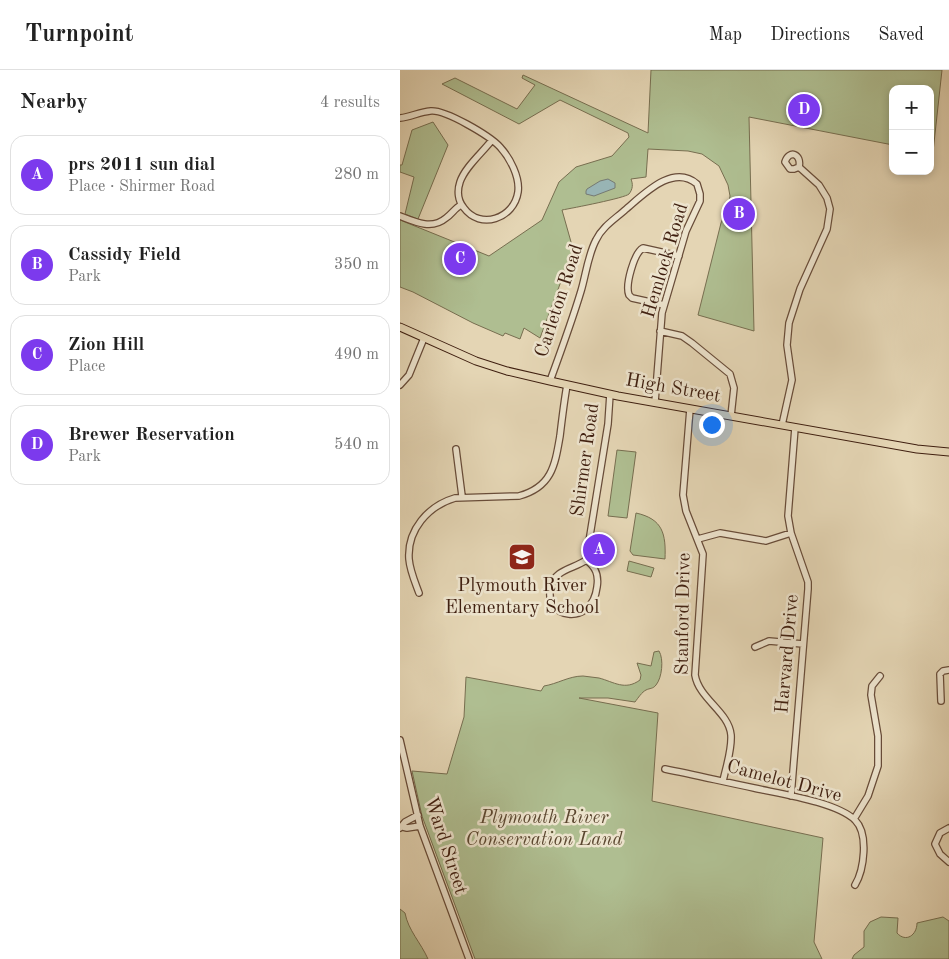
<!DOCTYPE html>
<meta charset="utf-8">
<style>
:root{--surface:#fff;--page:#f6f6f6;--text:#222;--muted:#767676;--line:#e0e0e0;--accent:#7c3aed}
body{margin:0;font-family:"Old Standard TT",serif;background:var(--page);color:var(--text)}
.controls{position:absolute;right:15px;top:15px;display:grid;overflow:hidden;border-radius:10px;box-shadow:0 2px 8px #0003}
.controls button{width:45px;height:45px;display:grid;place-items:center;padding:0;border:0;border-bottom:1px solid var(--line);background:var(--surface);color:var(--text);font:25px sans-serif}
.you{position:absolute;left:311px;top:354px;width:18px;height:18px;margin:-12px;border:4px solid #fff;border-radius:50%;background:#1a73e8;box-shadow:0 0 0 8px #1a73e833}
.badge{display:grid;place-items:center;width:32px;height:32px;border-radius:50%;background:var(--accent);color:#fff;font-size:16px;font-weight:700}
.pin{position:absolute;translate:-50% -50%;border:2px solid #fff;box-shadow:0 1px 5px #0006}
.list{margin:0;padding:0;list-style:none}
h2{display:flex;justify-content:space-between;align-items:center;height:65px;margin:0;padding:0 20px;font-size:21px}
h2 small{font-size:16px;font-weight:400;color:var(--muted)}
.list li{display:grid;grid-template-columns:32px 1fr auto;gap:15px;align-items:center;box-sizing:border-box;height:80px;margin:0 10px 10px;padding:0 10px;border:1px solid var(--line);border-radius:15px}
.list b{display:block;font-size:19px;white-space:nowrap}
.list p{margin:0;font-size:16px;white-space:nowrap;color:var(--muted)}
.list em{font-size:16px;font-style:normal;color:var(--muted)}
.map{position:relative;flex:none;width:549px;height:889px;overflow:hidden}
header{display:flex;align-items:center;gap:30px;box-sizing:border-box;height:70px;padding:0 25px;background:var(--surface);border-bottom:1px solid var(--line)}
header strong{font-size:24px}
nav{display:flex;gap:28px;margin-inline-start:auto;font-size:18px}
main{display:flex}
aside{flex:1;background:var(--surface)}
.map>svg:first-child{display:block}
.green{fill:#afbe91;stroke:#776e50}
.water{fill:#99b6b7;stroke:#757a74}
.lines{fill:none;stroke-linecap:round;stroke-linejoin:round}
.minor-casing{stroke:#684c39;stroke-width:8}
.major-casing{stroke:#3f1f10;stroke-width:9}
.minor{stroke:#ede4ce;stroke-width:5.5}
.major{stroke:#e4d5b4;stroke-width:7}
.labels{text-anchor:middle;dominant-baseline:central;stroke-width:5;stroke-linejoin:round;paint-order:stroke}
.street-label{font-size:19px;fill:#3f1f10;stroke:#ede4ce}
.poi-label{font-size:19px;fill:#3f1f10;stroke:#ede4ce}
.park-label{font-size:19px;font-style:italic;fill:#5b4730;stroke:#ede4ce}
</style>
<header>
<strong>Turnpoint</strong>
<nav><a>Map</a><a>Directions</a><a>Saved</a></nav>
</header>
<main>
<aside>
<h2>Nearby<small>4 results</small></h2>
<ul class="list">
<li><span class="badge">A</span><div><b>prs 2011 sun dial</b><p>Place · Shirmer Road</p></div><em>280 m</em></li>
<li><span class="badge">B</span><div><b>Cassidy Field</b><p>Park</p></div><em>350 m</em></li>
<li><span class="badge">C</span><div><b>Zion Hill</b><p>Place</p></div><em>490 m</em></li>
<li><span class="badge">D</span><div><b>Brewer Reservation</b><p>Park</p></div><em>540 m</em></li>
</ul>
</aside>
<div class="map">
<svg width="549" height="889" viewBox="0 0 549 889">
<rect width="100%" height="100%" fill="#e4d5b4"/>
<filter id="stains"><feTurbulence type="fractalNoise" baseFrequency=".004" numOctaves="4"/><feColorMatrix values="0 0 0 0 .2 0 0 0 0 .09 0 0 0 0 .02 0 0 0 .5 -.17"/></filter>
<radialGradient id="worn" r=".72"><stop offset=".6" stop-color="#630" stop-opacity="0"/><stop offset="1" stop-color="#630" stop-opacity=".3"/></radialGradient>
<!-- green -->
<path class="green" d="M 251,0 L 542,0 L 533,82 L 530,82 L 530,19 L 493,19 L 493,75 L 349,47 L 354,261 L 298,245 L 321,153 L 328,137 L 330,126 L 328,115 L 319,96 L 302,84 L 288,81 L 248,79 L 246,107 L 231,109 C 233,114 233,119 229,124 C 225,128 173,138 162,140 L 173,179 L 140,268 L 124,258 L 120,269 L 105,263 L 103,266 L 73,253 L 13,222 L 0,217 L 0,150 L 89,186 L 142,150 L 159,112 L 176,97 L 212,86 L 229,67 L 228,63 L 160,30 L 119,54 L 42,14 L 55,8 L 117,39 L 135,15 L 122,8 L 123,5 L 248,63 Z
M 33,52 L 48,75 L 18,149 L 5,144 L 14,107 L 0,102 L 0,95 L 2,95 L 12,60 Z
M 217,380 L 236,382 L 227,448 L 208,446 Z
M 236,443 C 263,449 266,464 265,489 L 233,485 L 230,481 Z
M 229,491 L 254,498 L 251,507 L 227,501 Z
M 259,581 C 264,589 262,608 256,615 C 253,619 250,618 246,620 C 242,622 238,628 235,632 L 208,628 L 179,628 L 258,643 L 252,731 L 423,768 L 414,872 L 422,889 L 75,889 L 22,746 L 12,701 L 47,704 L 64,647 L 66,607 L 141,621 L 144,616 C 157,614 169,606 183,606 C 188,607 194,607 199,608 C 214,612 225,621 240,610 L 241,605 L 237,593 L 251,596 L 254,582 Z
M 0,839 L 5,843 C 8,860 21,873 28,889 L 0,889 Z
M 481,847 L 498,848 L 497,863 C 506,873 517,865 517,853 L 543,847 L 549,851 L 549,889 L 452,889 L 454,885 L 464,877 L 464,861 L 470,852 Z"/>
<!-- water -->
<path class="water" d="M 208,109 L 215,113 L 215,118 L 194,126 L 186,124 L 186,121 L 187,119 L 200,111 Z"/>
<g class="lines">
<!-- minor casing -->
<g class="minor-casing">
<path id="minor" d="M 0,48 C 10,47 20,42 30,41 C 45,39 90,66 100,77 C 110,88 120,107 118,122 C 114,149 80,160 64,138 C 58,131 57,121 60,112 C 65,97 82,83 92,70
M 0,146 C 15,152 32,160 46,148 C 52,144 55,138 61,135
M 264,235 L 232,228 L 229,225 C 225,215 234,183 243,178 L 279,186
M 260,261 L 282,266 L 292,273 L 330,304 L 334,318 L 331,346
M 150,311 C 161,281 172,251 181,221 C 186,204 188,185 196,170 C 202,157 215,149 225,140 C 243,125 273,93 297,114 L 300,124 L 300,131 L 286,161 L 262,243 L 255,332
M 0,315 L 9,305 L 24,268
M 290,339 L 283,425 L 286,441 L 303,484 L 295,605 C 299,629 329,642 331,665 C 332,680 326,697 323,711
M 382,355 L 392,310 L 387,275 L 389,253 L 400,219 L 427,159 L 430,139 L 427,128 L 419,115 L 399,97 C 402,84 389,79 385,92 L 390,99 L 394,99 L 399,97
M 56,379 L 62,426
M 298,469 L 320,463 L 366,471 L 391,463
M 186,490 C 196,497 199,505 197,517 C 192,558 142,548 151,517 C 152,513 155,507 159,504 C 167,498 178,496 186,490 L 208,354 L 210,324
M 19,523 C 15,512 10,501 9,489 C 7,460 28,436 55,428 L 119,426 C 152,417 155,395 160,366 C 162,349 164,332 167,315
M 355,577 L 369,571 L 403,574
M 541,631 L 540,604 L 543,601 L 549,600
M 0,670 L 20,756 L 69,889
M 265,699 C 295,705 325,712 354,718 C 381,724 436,732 455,750 C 469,764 464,800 455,815
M 391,726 L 408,519 L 408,512 L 391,463 L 388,446 L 395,358
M 454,749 L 468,726 L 478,696 L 478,666 L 471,625 L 472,616 L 480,606
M 3,757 L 7,758 L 20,756
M 0,758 L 5,752 L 18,745
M 549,758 L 540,763 L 535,774 L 540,784 L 549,792"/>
</g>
<!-- major casing -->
<g class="major-casing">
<path id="major" d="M 0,257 L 76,291 L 107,301 L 150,311 L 218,326 L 517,379 L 549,382"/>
</g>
<!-- minor -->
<use href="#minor" class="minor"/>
<!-- major -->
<use href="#major" class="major"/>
</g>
<!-- icons -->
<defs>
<g id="school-square" transform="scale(1.4375)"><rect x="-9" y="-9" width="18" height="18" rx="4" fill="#8f2418" stroke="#ede4ce"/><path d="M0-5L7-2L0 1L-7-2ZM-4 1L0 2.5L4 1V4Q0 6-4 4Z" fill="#fff"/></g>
</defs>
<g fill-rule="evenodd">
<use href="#school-square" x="122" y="487"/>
</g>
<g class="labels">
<!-- street labels -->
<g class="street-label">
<text transform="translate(266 191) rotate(-73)">Hemlock Road</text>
<text transform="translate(160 231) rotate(-72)">Carleton Road</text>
<text transform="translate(273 319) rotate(10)">High Street</text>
<text transform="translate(186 390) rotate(-82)">Shirmer Road</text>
<text transform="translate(284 544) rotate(-89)">Stanford Drive</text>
<text transform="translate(388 584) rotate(-85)">Harvard Drive</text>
<text transform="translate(384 712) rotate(15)">Camelot Drive</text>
<text transform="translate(45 776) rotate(72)">Ward Street</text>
</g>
<!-- poi labels -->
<g class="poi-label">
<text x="122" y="516">Plymouth River<tspan x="122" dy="22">Elementary School</tspan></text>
</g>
<!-- park labels -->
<g class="park-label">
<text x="144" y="748">Plymouth River<tspan x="144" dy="22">Conservation Land</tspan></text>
</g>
</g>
<rect width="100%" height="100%" filter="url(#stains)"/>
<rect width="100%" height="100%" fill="url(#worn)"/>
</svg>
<div class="controls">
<button>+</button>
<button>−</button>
</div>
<div class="you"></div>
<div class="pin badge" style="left:199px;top:480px">A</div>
<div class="pin badge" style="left:339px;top:144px">B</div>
<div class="pin badge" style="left:60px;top:189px">C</div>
<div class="pin badge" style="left:404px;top:40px">D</div>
</div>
</main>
